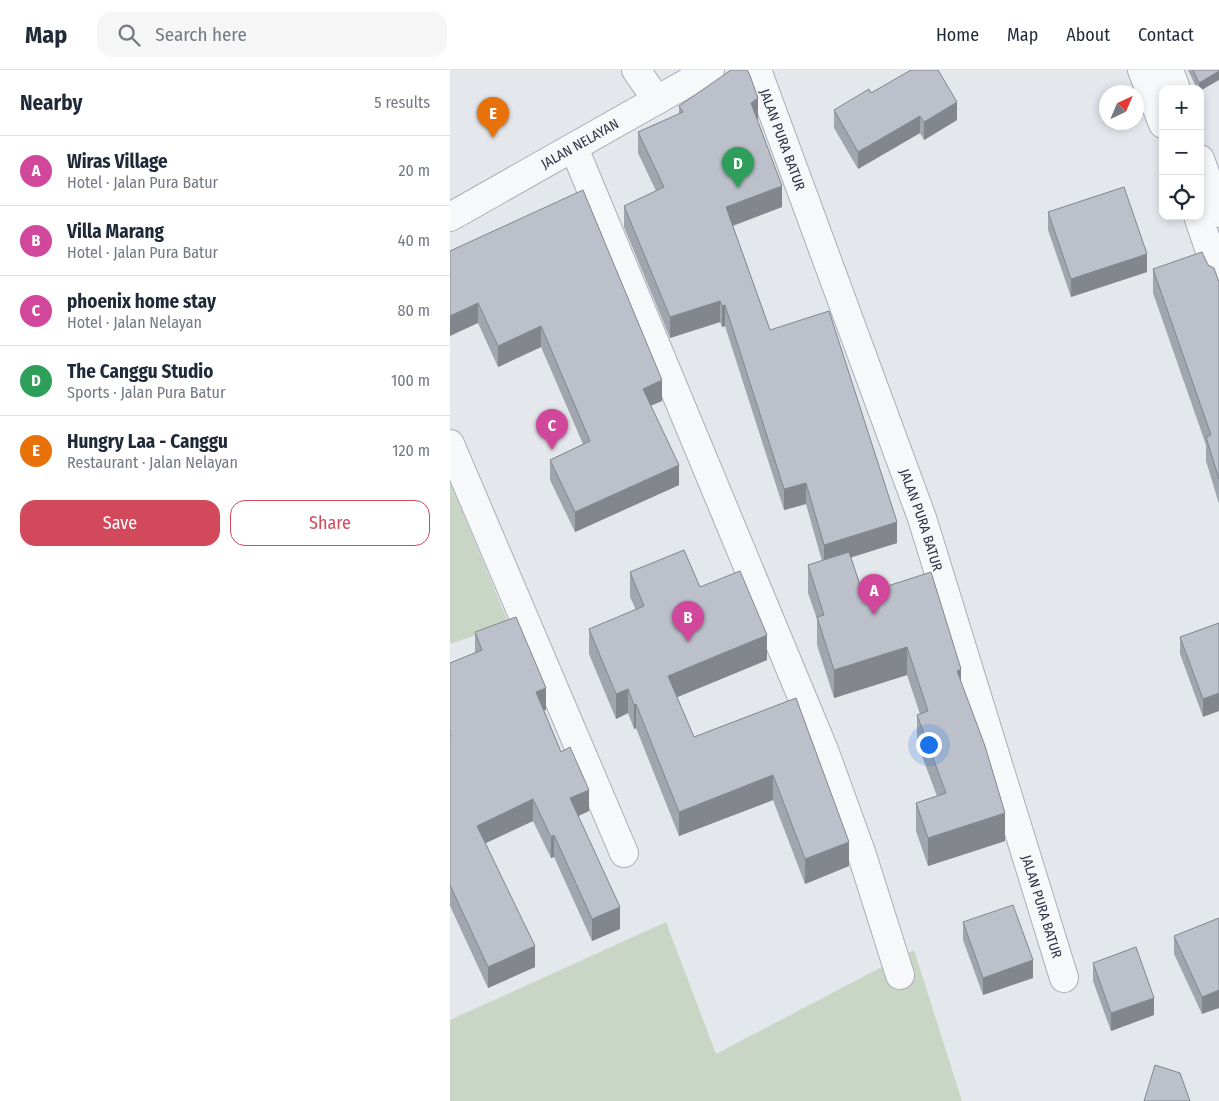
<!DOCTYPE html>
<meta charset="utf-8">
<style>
:root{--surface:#fff;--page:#f6f6f7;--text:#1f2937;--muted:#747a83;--line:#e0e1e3;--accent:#d1495b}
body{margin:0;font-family:"Fira Sans Condensed",sans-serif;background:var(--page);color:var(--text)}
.controls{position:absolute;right:15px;top:15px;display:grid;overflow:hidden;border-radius:10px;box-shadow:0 2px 8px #0003}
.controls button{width:45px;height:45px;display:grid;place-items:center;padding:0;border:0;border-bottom:1px solid var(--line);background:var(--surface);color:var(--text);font:25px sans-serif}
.compass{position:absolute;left:649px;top:15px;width:45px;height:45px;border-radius:50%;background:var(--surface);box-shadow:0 2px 8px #0003;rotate:44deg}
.you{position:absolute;left:478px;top:674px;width:18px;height:18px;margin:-12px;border:4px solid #fff;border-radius:50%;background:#1a73e8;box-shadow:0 0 0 8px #1a73e833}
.badge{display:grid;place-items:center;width:32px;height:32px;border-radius:50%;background:var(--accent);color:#fff;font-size:16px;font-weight:700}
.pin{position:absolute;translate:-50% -41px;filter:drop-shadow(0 1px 2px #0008)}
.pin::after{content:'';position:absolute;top:26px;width:18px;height:15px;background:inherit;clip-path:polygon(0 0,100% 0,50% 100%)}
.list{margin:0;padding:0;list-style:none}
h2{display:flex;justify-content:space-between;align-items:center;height:65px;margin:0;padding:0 20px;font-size:21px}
h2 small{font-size:16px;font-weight:400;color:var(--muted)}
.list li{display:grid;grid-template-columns:32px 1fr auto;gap:15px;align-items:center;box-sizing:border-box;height:70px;padding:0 20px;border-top:1px solid var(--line)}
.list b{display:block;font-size:19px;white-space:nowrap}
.list p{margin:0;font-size:16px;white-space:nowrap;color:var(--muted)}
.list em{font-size:16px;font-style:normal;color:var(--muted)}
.actions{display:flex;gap:10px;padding:15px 20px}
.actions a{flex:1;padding:11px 0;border:1px solid var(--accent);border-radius:15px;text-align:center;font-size:18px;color:var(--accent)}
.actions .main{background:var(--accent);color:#fff}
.icon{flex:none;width:28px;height:28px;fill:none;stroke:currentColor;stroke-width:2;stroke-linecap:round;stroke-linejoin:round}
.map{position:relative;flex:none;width:769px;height:1031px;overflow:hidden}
header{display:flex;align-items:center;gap:30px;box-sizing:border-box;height:70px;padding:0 25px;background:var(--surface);border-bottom:1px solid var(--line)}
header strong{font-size:24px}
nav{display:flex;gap:28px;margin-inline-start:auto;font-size:18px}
.search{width:350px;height:45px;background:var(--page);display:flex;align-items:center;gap:12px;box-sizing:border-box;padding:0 18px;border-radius:15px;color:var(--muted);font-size:19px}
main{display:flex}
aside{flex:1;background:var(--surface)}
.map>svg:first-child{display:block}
.green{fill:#c9d6c5}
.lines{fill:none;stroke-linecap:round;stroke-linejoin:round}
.minor-casing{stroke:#a9aeb7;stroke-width:30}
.minor{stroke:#f7f8fa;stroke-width:28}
.wall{fill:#a1a5ae}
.shaded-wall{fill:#83868d}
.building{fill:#bbc0ca;stroke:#83868d}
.labels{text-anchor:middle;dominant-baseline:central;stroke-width:4.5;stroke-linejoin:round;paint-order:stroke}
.street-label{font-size:14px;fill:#2b3445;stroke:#f4f6f9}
</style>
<header>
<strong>Map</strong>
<div class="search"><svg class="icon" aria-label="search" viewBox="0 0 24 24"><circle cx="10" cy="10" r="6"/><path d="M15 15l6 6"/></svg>Search here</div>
<nav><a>Home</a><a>Map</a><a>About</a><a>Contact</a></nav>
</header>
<main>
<aside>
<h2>Nearby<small>5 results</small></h2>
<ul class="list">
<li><span class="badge" style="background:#d1479c">A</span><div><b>Wiras Village</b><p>Hotel · Jalan Pura Batur</p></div><em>20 m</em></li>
<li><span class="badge" style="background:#d1479c">B</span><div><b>Villa Marang</b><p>Hotel · Jalan Pura Batur</p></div><em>40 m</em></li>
<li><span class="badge" style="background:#d1479c">C</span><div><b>phoenix home stay</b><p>Hotel · Jalan Nelayan</p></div><em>80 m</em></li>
<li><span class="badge" style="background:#2e9e5b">D</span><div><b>The Canggu Studio</b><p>Sports · Jalan Pura Batur</p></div><em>100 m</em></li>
<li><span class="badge" style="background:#e8710a">E</span><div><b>Hungry Laa - Canggu</b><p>Restaurant · Jalan Nelayan</p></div><em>120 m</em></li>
</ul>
<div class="actions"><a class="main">Save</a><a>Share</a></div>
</aside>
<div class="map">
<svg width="769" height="1031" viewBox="0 0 769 1031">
<rect width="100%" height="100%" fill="#e4e7ec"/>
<!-- green -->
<path class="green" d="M 0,412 L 59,554 L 0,574 Z
M 216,852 L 266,984 L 464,880 L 512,1031 L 0,1031 L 0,950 Z"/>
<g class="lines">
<!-- minor casing -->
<g class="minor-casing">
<g id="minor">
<path d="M 186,0 L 207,30"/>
<path id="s1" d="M 307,0 L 472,448 L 614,908"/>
<path d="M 692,0 L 713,54"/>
<path d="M 719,0 L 726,19"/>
<path d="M 124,78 L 374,680 L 411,782 L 450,905"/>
<path d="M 750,89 L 769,143"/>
<path d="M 748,146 L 769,208"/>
<path id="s2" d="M 0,147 L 260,0"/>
<path d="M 0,374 L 174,783"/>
</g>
</g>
<!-- minor -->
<use href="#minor" class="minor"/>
</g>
<!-- wall -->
<path class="wall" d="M 738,0 L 769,0 L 750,19 L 747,19 Z
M 421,23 L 507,50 L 474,70 L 470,63 L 408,99 L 384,58 L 384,40 Z
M 229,36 L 308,49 L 307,50 L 332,137 L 283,156 L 320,260 L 447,473 L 401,487 L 413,524 L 511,612 L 555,771 L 478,796 L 466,761 L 466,733 L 487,726 L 467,673 L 467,645 L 470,644 L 457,605 L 384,628 L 367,575 L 367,549 L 358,523 L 358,495 L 372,491 L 356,434 L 334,440 L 275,256 L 272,257 L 270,252 L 220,268 L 174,157 L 174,136 L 206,121 L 188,83 L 188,62 L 229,44 Z
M 598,142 L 697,202 L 621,227 L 598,160 Z
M 0,181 L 212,331 L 201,335 L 229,415 L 125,462 L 100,410 L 100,390 L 133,374 L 91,277 L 48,297 L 28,253 Z
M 758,195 L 769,212 L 769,434 L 756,391 L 756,375 L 703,223 L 703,199 Z
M 180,502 L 250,517 L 317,590 L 227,627 L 244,667 L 346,628 L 399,796 L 355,814 L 323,730 L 229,766 L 186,658 L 184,659 L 178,643 L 166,649 L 139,584 L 139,559 L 186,540 L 180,527 Z
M 769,553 L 753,647 L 730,584 L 730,567 Z
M 25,562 L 96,640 L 94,640 L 111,682 L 139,741 L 128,746 L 170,859 L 142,871 L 104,787 L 101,788 L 83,751 L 36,773 L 85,897 L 38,918 L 0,836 L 0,593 L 25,583 Z
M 769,848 L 752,944 L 724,884 L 724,866 Z
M 513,852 L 583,908 L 533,925 L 513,870 Z
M 643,893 L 704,945 L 661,961 L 643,911 Z"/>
<!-- shaded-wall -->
<path class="shaded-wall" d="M 769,1 L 769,10 L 750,21 L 750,19 L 749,19 L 749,13 Z
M 308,28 L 308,49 L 301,54 L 301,33 Z
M 507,32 L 507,50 L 474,70 L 474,52 Z
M 470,46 L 470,63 L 408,99 L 408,82 Z
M 332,116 L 332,137 L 276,158 L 276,137 Z
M 697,184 L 697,202 L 621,227 L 621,209 Z
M 270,231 L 270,252 L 220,268 L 220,247 Z
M 28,233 L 28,253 L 0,266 L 0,246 Z
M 275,235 L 275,256 L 272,257 L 272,236 Z
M 91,256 L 91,277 L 48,297 L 48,276 Z
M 212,310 L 212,331 L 193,339 L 193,319 Z
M 229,395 L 229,415 L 125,462 L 125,442 Z
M 356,413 L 356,434 L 334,440 L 334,419 Z
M 447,452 L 447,473 L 374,496 L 374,475 Z
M 317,565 L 317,590 L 218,631 L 218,606 Z
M 457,577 L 457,605 L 384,628 L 384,600 Z
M 511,599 L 511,628 L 507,601 Z
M 96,618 L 96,640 L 86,643 L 86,622 Z
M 178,619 L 178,643 L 166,649 L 166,624 Z
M 769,623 L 769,641 L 753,647 L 753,629 Z
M 186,634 L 186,658 L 184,659 L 184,635 Z
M 323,705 L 323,730 L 229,766 L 229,742 Z
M 139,720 L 139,741 L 120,750 L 120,728 Z
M 83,729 L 83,751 L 27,777 L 27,756 Z
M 555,743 L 555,771 L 478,796 L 478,768 Z
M 104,765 L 104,787 L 101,788 L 101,767 Z
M 399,772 L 399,796 L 355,814 L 355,789 Z
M 170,837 L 170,859 L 142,871 L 142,849 Z
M 85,876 L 85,897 L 38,918 L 38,897 Z
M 583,890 L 583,908 L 533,925 L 533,908 Z
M 769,920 L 769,938 L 752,944 L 752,927 Z
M 704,928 L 704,945 L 661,961 L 661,943 Z"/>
<!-- building -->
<path class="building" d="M 281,0 L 297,0 L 299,3 L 308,28 L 301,33 L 332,116 L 276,137 L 320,260 L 379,241 L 447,452 L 374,475 L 356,413 L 334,419 L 275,235 L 272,236 L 270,231 L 220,247 L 174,136 L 214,117 L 188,62 L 233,42 L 229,36 Z
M 461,0 L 488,0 L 507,32 L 474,52 L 470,46 L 408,82 L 384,40 L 419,19 L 421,23 Z
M 743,0 L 769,0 L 769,1 L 749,13 Z
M 674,117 L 697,184 L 621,209 L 598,142 Z
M 133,120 L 212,310 L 193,319 L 229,395 L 125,442 L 100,390 L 140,371 L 91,256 L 48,276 L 28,233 L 0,246 L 0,181 Z
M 752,182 L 758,195 L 764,198 L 769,212 L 769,409 L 756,367 L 761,365 L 703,199 Z
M 234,480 L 250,517 L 290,501 L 317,565 L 218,606 L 244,667 L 346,628 L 399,772 L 355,789 L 323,705 L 229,742 L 186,634 L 184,635 L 178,619 L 166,624 L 139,559 L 194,536 L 180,502 Z
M 399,482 L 413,524 L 481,502 L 511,599 L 507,601 L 535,676 L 555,743 L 478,768 L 466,733 L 496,723 L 467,645 L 478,641 L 457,577 L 384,600 L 367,547 L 374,545 L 358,495 Z
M 66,547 L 96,618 L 86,622 L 111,682 L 120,677 L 139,720 L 120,728 L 170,837 L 142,849 L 104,765 L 101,767 L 83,729 L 27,756 L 85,876 L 38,897 L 0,815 L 0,666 L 1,666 L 0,664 L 0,593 L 32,580 L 25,562 Z
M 769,553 L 769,623 L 753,629 L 730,567 Z
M 563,835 L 583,890 L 533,908 L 513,852 Z
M 769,848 L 769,920 L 752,927 L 724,866 Z
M 686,877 L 704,928 L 661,943 L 643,893 Z
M 705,995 L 730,1003 L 740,1031 L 694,1031 Z"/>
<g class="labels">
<!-- street labels -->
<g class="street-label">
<text stroke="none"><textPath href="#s1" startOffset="74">JALAN PURA BATUR</textPath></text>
<text stroke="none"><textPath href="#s2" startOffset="149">JALAN NELAYAN</textPath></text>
<text stroke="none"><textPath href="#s1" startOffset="479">JALAN PURA BATUR</textPath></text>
<text stroke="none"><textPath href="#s1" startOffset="884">JALAN PURA BATUR</textPath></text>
</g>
</g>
</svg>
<div class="controls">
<button>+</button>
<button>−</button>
<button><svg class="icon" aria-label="locate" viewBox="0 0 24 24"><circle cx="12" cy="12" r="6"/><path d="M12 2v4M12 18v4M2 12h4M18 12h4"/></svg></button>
</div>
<svg class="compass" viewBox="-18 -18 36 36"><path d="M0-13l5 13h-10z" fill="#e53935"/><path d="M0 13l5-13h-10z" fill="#747a83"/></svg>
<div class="you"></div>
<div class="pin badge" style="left:424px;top:545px;background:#d1479c">A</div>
<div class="pin badge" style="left:238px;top:572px;background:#d1479c">B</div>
<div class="pin badge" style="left:102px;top:380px;background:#d1479c">C</div>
<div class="pin badge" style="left:288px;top:118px;background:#2e9e5b">D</div>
<div class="pin badge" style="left:43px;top:68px;background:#e8710a">E</div>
</div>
</main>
